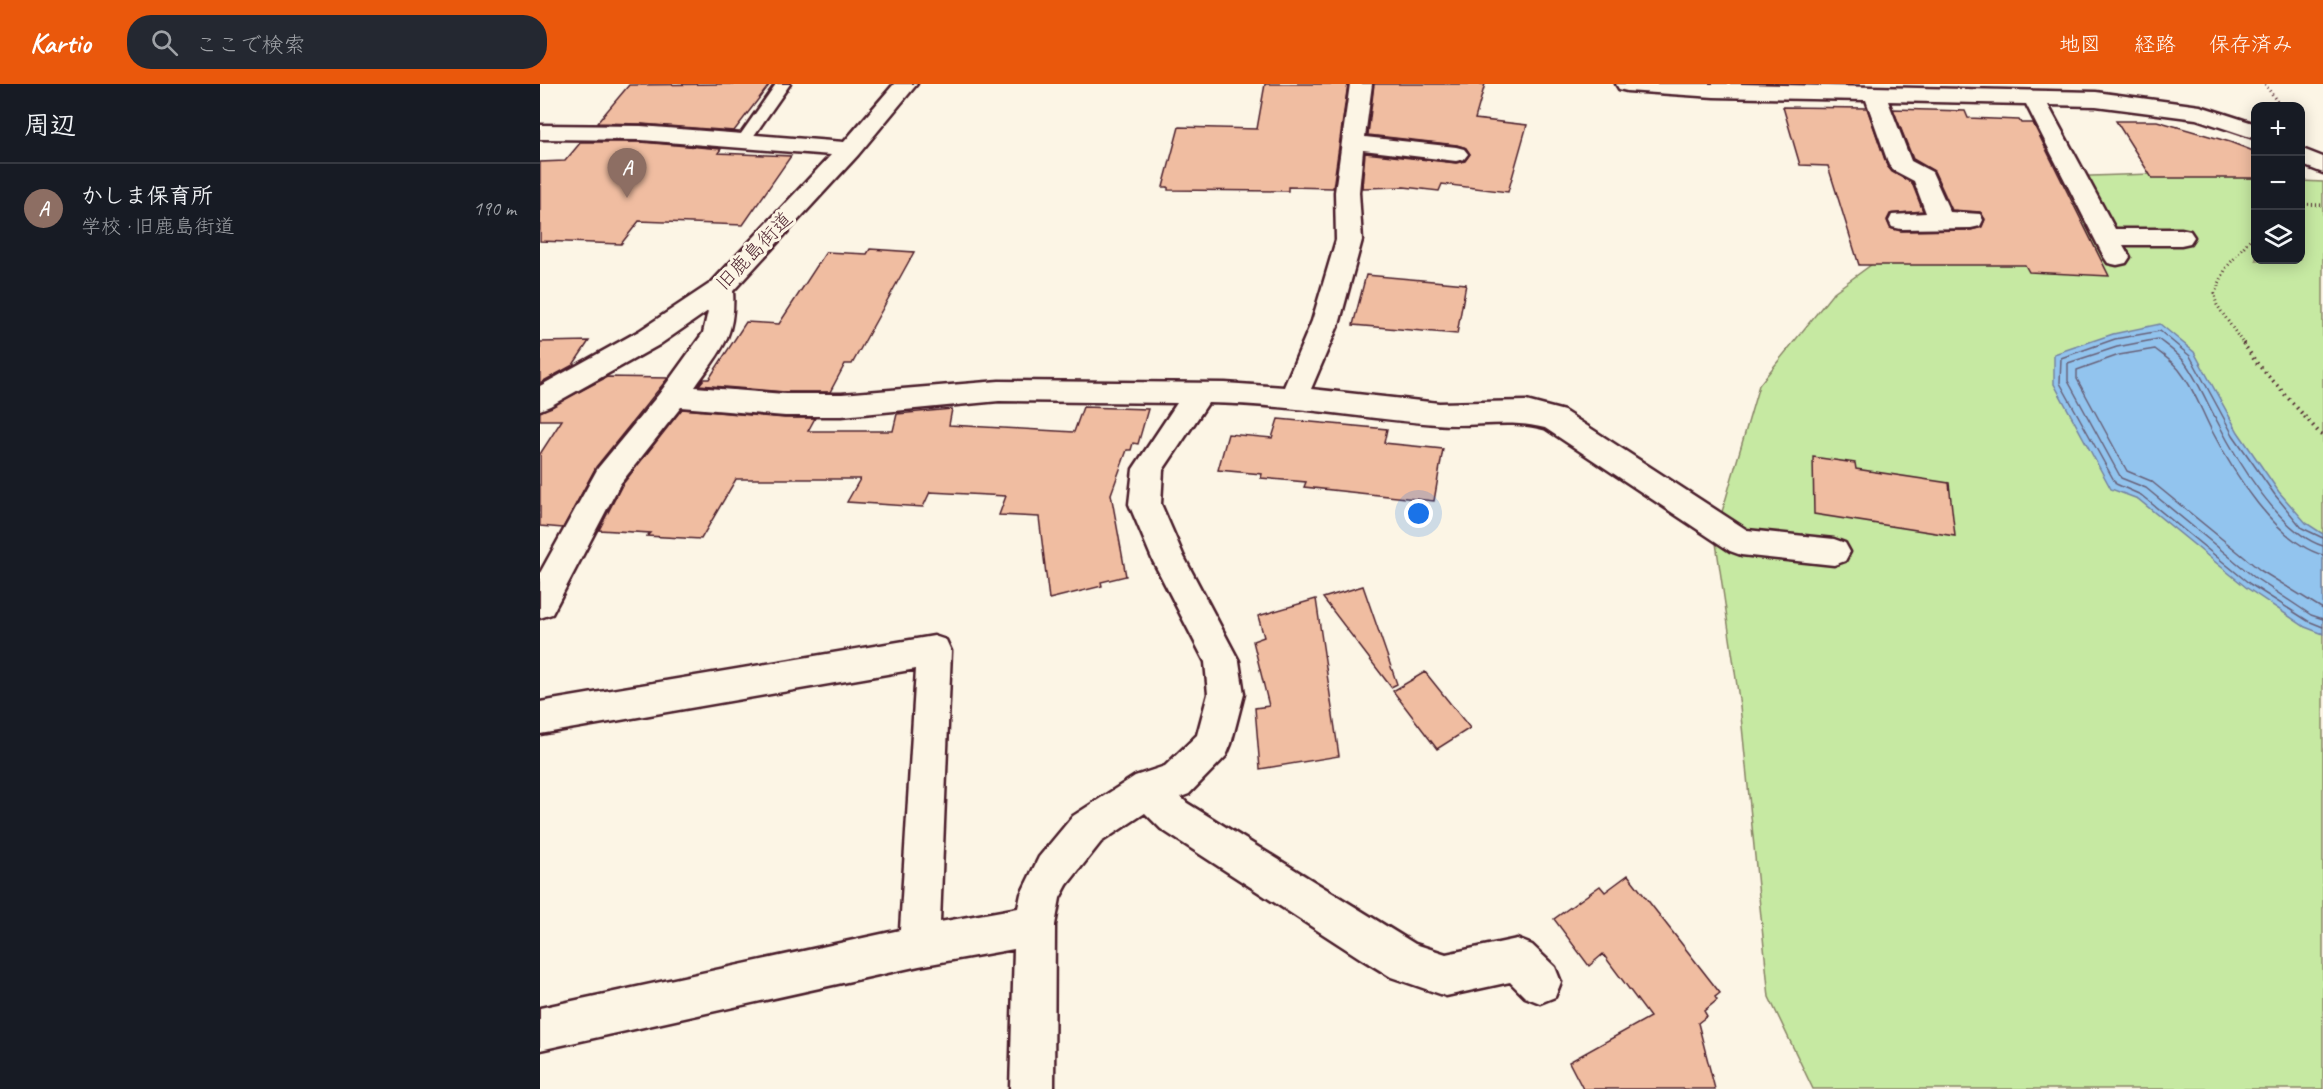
<!DOCTYPE html>
<html lang="ja">
<meta charset="utf-8">
<style>
:root{--surface:#171b24;--page:#242831;--text:#f1f3f6;--muted:#9ea1a6;--line:#363941;--accent:#ea580c}
body{margin:0;font-family:Caveat,"Klee One",sans-serif;background:var(--page);color:var(--text)}
.controls{position:absolute;right:18px;top:18px;display:grid;overflow:hidden;border-radius:12px;box-shadow:0 3px 15px #0003}
.controls button{width:54px;height:54px;display:grid;place-items:center;padding:0;border:0;border-bottom:2px solid var(--line);background:var(--surface);color:var(--text);font:30px sans-serif}
.you{position:absolute;left:879px;top:430px;width:21px;height:21px;margin:-15px;border:4px solid #fff;border-radius:50%;background:#1a73e8;box-shadow:0 0 0 9px #1a73e833}
.badge{display:grid;place-items:center;width:39px;height:39px;border-radius:50%;background:var(--accent);color:#fff;font-size:20px;font-weight:700}
.pin{position:absolute;translate:-50% -50px;filter:drop-shadow(0 2px 3px #0008)}
.pin::after{content:'';position:absolute;top:32px;width:21px;height:18px;background:inherit;clip-path:polygon(0 0,100% 0,50% 100%)}
.list{margin:0;padding:0;list-style:none}
h2{display:flex;justify-content:space-between;align-items:center;height:78px;margin:0;padding:0 24px;font-size:26px}
h2 small{font-size:20px;font-weight:400;color:var(--muted)}
.list li{display:grid;grid-template-columns:39px 1fr auto;gap:18px;align-items:center;box-sizing:border-box;height:90px;padding:0 24px;border-top:2px solid var(--line)}
.list b{display:block;font-size:22px;white-space:nowrap}
.list p{margin:0;font-size:20px;white-space:nowrap;color:var(--muted)}
.list em{font-size:20px;font-style:normal;color:var(--muted)}
.icon{flex:none;width:33px;height:33px;fill:none;stroke:currentColor;stroke-width:2;stroke-linecap:round;stroke-linejoin:round}
.map{position:relative;flex:none;width:1783px;height:1005px;overflow:hidden}
header{display:flex;align-items:center;gap:36px;box-sizing:border-box;height:84px;padding:0 30px;background:var(--accent);color:#fff}
header strong{font-size:28px}
nav{display:flex;gap:33px;margin-inline-start:auto;font-size:21px}
.search{width:420px;height:54px;background:var(--page);display:flex;align-items:center;gap:15px;box-sizing:border-box;padding:0 21px;border-radius:24px;color:var(--muted);font-size:22px}
main{display:flex}
aside{flex:1;background:var(--surface)}
.map>svg:first-child{display:block}
.green{fill:#c6e9a2;stroke:#888466;stroke-width:1.5}
.water{fill:#92c4ee;stroke:#7582a0;stroke-width:1.5}
.lines{fill:none;stroke-linecap:round;stroke-linejoin:round}
.shore{stroke:#676179;stroke-width:1.5}
.building{fill:#f0bda1;stroke:#4a1f2b;stroke-width:1.5}
.service-casing{stroke:#4a1f2b;stroke-width:5}
.minor-casing{stroke:#4a1f2b;stroke-width:5}
.path-far1{stroke:#4a1f2b;stroke-width:3;stroke-dasharray:1 3;stroke-linecap:butt}
.path{stroke:#4a1f2b;stroke-width:4;stroke-dasharray:1.5 4.5;stroke-linecap:butt}
.service{fill:#fcf5e5;fill-rule:evenodd}
.minor{fill:#fcf5e5;fill-rule:evenodd}
.labels{text-anchor:middle;dominant-baseline:central;stroke-width:6;stroke-linejoin:round;paint-order:stroke}
.far-street-label{font-size:20px;fill:#4a1f2b;stroke:#fcf5e5}
</style>
<header>
<strong>Kartio</strong>
<div class="search"><svg class="icon" aria-label="search" viewBox="0 0 24 24"><circle cx="10" cy="10" r="6"/><path d="M15 15l6 6"/></svg>ここで検索</div>
<nav><a>地図</a><a>経路</a><a>保存済み</a></nav>
</header>
<main>
<aside>
<h2>周辺<small></small></h2>
<ul class="list">
<li><span class="badge" style="background:#8d6e63">A</span><div><b>かしま保育所</b><p>学校 · 旧鹿島街道</p></div><em>190 m</em></li>
</ul>
</aside>
<div class="map">
<svg width="1783" height="1005" viewBox="0 0 1783 1005">
<rect width="100%" height="100%" fill="#fcf5e5"/>
<filter id="ink" filterUnits="userSpaceOnUse"><feTurbulence type="fractalNoise" baseFrequency=".0167" numOctaves="2"/><feDisplacementMap in="SourceGraphic" scale="12" xChannelSelector="R" yChannelSelector="G"/><feConvolveMatrix kernelMatrix="1 2 1 2 8 2 1 2 1" color-interpolation-filters="sRGB"/></filter>
<g filter="url(#ink)">
<!-- green -->
<path class="green" d="M 1643,89 L 1715,94 L 1716,176 L 1760,176 L 1761,97 L 1783,98 L 1783,1005 L 1273,1005 L 1229,913 L 1200,622 L 1175,452 L 1219,301 L 1294,208 L 1398,132 L 1520,93 Z"/>
<!-- water -->
<path class="water" d="M 1620,240 L 1654,268 L 1698,348 L 1739,408 L 1766,439 L 1783,450 L 1783,550 L 1765,543 L 1707,504 L 1598,415 L 1571,405 L 1514,300 L 1514,270 L 1573,250 Z"/>
<g class="lines">
<!-- shore -->
<path class="shore" d="M 1783,454 L 1762,444 L 1735,411 L 1693,351 L 1650,272 L 1620,247 L 1575,255 L 1521,274 L 1520,299 L 1576,400 L 1601,411 L 1710,500 L 1768,537 L 1783,543
M 1783,462 C 1739,448 1697,376 1677,337 C 1666,317 1657,294 1643,276 C 1636,268 1627,262 1618,255 L 1577,263 L 1528,279 L 1528,297 L 1581,394 L 1606,404 L 1714,493 L 1771,531 L 1783,535
M 1783,471 C 1736,458 1693,388 1672,347 C 1662,328 1655,307 1642,290 C 1635,279 1625,273 1615,265 L 1579,271 L 1537,286 L 1537,295 L 1587,387 L 1611,397 L 1720,486 L 1783,525"/>
</g>
<!-- building -->
<path class="building" d="M 183,0 L 230,0 L 194,47 L 101,40 L 57,39 L 89,1 Z
M 725,0 L 808,0 L 793,104 L 748,103 L 748,107 L 628,106 L 628,103 L 623,103 L 639,43 L 717,45 Z
M 834,0 L 945,0 L 935,35 L 987,41 L 968,108 L 902,100 L 899,107 L 864,103 L 822,104 L 825,69 L 916,79 L 925,77 L 930,70 L 926,64 L 917,61 L 828,51 Z
M 1243,23 L 1327,24 L 1347,82 L 1352,88 L 1372,99 L 1383,127 L 1350,130 L 1347,136 L 1350,144 L 1361,147 L 1431,146 L 1442,143 L 1445,135 L 1440,128 L 1412,126 L 1394,87 L 1373,75 L 1353,25 L 1425,27 L 1428,34 L 1479,36 L 1481,39 L 1493,39 L 1569,192 L 1489,188 L 1485,181 L 1319,181 L 1288,82 L 1260,81 Z
M 1576,37 L 1617,37 L 1690,58 L 1716,68 L 1716,94 L 1612,94 Z
M 41,58 L 101,58 L 181,65 L 178,69 L 251,72 L 203,141 L 99,137 L 81,160 L 0,157 L 0,78 L 25,77 Z
M 330,165 L 374,168 L 312,280 L 305,280 L 290,308 L 245,308 L 159,301 L 164,295 L 169,295 L 206,238 L 239,240 L 286,168 L 327,170 Z
M 826,191 L 926,200 L 917,250 L 813,241 Z
M 49,257 L 33,281 L 0,299 L 0,258 Z
M 67,293 L 128,294 L 56,383 L 23,444 L 0,442 L 0,370 L 22,336 L 0,336 L 0,328 Z
M 543,323 L 608,325 L 598,360 L 593,359 L 591,366 L 587,366 L 571,410 L 586,492 L 561,498 L 562,502 L 509,515 L 499,433 L 459,431 L 466,412 L 390,408 L 383,423 L 307,418 L 320,395 L 196,395 L 161,455 L 107,452 L 110,449 L 59,446 L 82,401 L 142,325 L 245,334 L 275,334 L 268,347 L 353,347 L 357,330 L 412,325 L 409,341 L 534,348 Z
M 738,335 L 847,345 L 844,359 L 903,365 L 894,417 L 764,403 L 766,398 L 721,394 L 722,390 L 678,386 L 688,350 L 732,354 Z
M 1273,373 L 1315,379 L 1316,385 L 1409,399 L 1415,452 L 1274,430 Z
M 823,502 L 857,600 L 851,603 L 783,514 Z
M 776,515 L 799,672 L 720,685 L 715,624 L 729,622 L 713,557 L 724,553 L 718,532 Z
M 885,588 L 930,644 L 897,665 L 853,607 Z
M 1088,791 L 1180,909 L 1175,913 L 1177,916 L 1164,927 L 1167,932 L 1158,939 L 1175,1005 L 1043,1005 L 1029,978 L 1110,933 L 1063,870 L 1049,882 L 1014,835 L 1060,802 L 1065,808 Z"/>
<g class="lines">
<!-- service casing -->
<g class="service-casing">
<path id="service" d="M 236,0 L 250,0 L 208,60 L 198,60 L 196,57 Z"/>
</g>
<!-- minor casing -->
<g class="minor-casing">
<path id="minor" d="M 354,0 L 377,0 L 318,71 L 193,207 C 196,254 180,267 155,303 L 245,310 L 302,310 L 459,297 L 685,299 L 744,303 L 772,237 L 796,156 L 795,108 L 810,0 L 832,0 L 825,53 L 916,63 L 924,65 L 928,70 L 924,75 L 916,77 L 823,66 L 819,108 L 822,156 L 800,237 L 771,305 L 899,319 L 986,317 L 1024,327 L 1207,446 L 1294,455 L 1305,459 L 1310,468 L 1305,477 L 1294,481 L 1201,471 L 1190,467 L 1005,344 C 969,334 932,344 896,340 C 820,334 744,320 668,319 L 623,386 L 621,420 L 644,473 L 699,577 L 704,610 L 691,660 L 686,672 L 649,710 L 641,713 L 647,719 L 875,860 L 906,870 L 977,855 L 992,861 L 1015,883 L 1021,898 L 1015,913 L 1000,919 L 985,913 L 970,898 L 906,912 L 851,893 L 820,874 L 621,745 L 605,729 L 561,758 L 527,801 L 520,814 L 515,841 L 514,1005 L 470,1005 L 474,865 L 379,882 L 0,966 L 0,924 L 360,846 L 376,585 L 0,650 L 0,618 L 394,552 L 406,556 L 411,567 L 400,838 L 478,824 L 481,810 L 499,773 L 533,732 L 595,692 L 625,682 L 657,651 L 668,610 L 665,578 L 613,477 L 589,420 L 593,385 L 637,319 L 459,317 L 302,332 L 245,332 L 141,323 L 80,400 L 12,530 L 0,534 L 0,489 L 58,384 L 119,310 L 163,249 L 168,227 L 119,261 L 10,322 L 0,326 L 0,302 L 99,247 L 171,199 L 291,71 L 101,56 L 0,55 L 0,41 L 101,42 L 304,58 Z
M 1076,0 L 1199,0 L 1556,8 L 1660,22 L 1716,40 L 1716,55 L 1656,35 L 1556,22 L 1508,21 L 1575,145 L 1641,145 L 1650,147 L 1654,153 L 1650,159 L 1641,161 L 1583,161 L 1590,173 L 1586,179 L 1577,181 L 1568,179 L 1564,173 L 1486,20 L 1348,17 L 1371,77 L 1392,88 L 1410,128 L 1440,130 L 1443,136 L 1440,142 L 1431,144 L 1361,145 L 1352,143 L 1349,137 L 1352,131 L 1386,129 L 1374,97 L 1353,86 L 1349,81 L 1326,16 L 1174,13 L 1087,7 L 1079,5 Z
M 1760,64 L 1783,73 L 1783,89 L 1760,80 Z"/>
</g>
<!-- path-far1 -->
<path class="path-far1" d="M 1725,0 L 1740,22
M 1760,120 L 1783,121
M 1704,261 L 1677,221 L 1674,211 L 1686,184 L 1716,148"/>
<!-- path -->
<path class="path" d="M 1703,259 L 1716,278 L 1783,353"/>
<!-- service -->
<use href="#service" class="service"/>
<!-- minor -->
<use href="#minor" class="minor"/>
</g>
</g>
<g class="labels">
<!-- far-street labels -->
<g class="far-street-label">
<text transform="translate(214 167) rotate(-46)">旧鹿島街道</text>
</g>
</g>
</svg>
<div class="controls">
<button>+</button>
<button>−</button>
<button><svg class="icon" aria-label="layers" viewBox="0 0 24 24"><path d="M12 4l9 5-9 5-9-5zM3 14l9 5 9-5"/></svg></button>
</div>
<div class="you"></div>
<div class="pin badge" style="left:87px;top:114px;background:#8d6e63">A</div>
</div>
</main>
